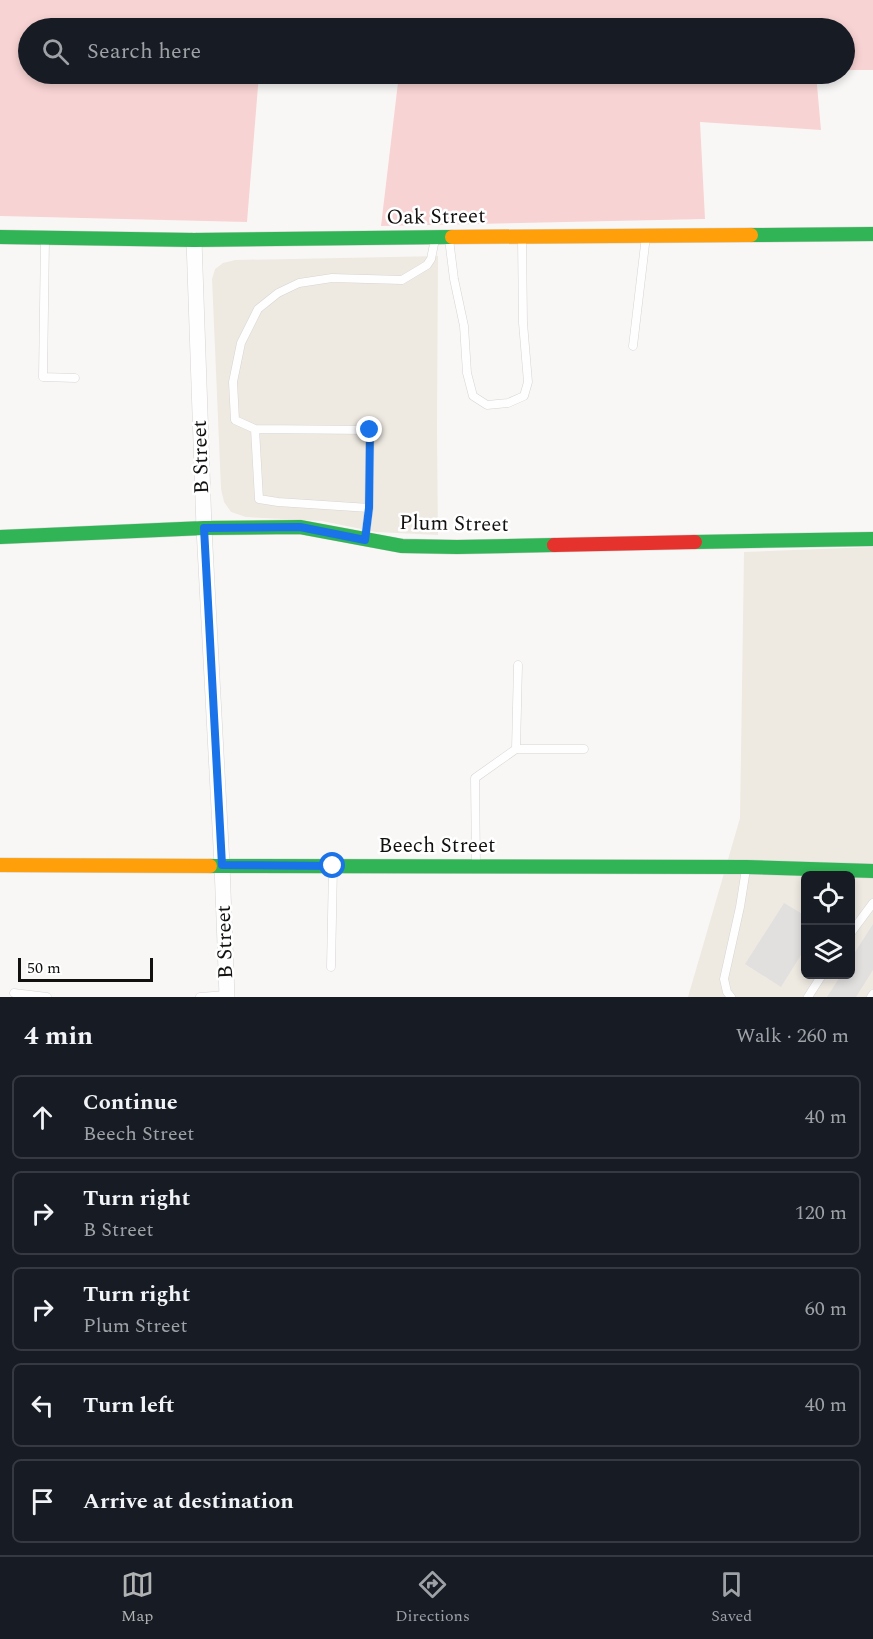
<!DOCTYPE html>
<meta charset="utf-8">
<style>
:root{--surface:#171b24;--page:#242831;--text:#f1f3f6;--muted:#9ea1a6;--line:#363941;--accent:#b1b2b2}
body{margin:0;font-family:Spectral,serif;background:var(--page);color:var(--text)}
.controls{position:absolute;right:18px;bottom:18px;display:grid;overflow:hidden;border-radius:9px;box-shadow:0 3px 9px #0003}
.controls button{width:54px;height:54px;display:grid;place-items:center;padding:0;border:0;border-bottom:2px solid var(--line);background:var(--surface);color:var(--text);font:30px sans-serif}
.scale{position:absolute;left:18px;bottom:15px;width:135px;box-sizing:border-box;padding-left:6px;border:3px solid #12110f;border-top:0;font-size:16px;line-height:21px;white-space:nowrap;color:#12110f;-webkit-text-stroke:4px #fff;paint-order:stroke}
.stop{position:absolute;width:18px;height:18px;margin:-14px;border:4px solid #1a73e8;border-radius:50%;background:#fff}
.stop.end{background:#1a73e8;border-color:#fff;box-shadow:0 2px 6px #0008}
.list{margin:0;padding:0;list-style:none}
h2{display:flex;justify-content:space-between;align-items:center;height:78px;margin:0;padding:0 24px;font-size:26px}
h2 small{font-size:20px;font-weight:400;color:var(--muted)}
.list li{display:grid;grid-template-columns:39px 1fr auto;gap:18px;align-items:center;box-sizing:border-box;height:84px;margin:0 12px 12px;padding:0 12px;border:2px solid var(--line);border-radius:9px}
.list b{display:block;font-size:22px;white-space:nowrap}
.list p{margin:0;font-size:20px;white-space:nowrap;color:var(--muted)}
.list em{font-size:20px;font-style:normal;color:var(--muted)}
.icon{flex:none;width:33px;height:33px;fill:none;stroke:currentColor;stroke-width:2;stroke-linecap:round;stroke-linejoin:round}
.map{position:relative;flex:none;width:873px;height:997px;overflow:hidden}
.search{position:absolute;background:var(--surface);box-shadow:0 3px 9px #0003;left:18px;right:18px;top:18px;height:66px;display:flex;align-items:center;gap:15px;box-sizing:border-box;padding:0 21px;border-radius:33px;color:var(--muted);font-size:22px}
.sheet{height:558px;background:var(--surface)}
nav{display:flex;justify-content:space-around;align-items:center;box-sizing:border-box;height:84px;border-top:2px solid var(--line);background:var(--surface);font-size:16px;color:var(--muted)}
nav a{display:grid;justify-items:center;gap:3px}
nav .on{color:var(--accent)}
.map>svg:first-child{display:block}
.built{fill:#eeeae2;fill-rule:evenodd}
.forest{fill:#f8d3d3}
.building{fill:#e2e0de}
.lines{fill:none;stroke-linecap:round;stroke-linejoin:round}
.lane-casing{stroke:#d6d5d3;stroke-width:9}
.street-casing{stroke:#d6d5d3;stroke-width:16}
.fast-casing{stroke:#d6d5d3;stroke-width:15}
.slow-casing{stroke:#d6d5d3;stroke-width:15}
.jam-casing{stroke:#d6d5d3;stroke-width:15}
.path{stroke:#e1e1e1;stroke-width:3;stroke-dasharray:3 3;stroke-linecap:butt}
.lane{stroke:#fefefe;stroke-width:8}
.street{stroke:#fefefe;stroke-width:15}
.fast{stroke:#30b455;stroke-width:14}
.slow{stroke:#ff9f0a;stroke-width:14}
.jam{stroke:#e5322d;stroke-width:14}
.route{stroke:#1a73e8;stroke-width:8}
.labels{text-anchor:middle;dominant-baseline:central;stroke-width:5;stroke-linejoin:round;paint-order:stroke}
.street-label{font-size:21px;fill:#12110f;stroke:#fff}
</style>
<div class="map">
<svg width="873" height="997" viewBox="0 0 873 997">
<rect width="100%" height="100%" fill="#f9f7f5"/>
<!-- built -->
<path class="built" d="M 438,256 L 437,429 L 438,535 L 376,532 L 322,521 L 246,517 L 231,512 L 224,502 L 221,489 L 212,279 L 215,269 L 223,263 L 235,260 Z
M 873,547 L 873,997 L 688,997 L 740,818 L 744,552 ZM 806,876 L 850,876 L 850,975 L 806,975 Z"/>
<!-- forest -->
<path class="forest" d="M 0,0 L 873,0 L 873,70 L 845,70 L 844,28 L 28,28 L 28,74 L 259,74 L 247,222 L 0,216 Z
M 399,74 L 816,74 L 821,130 L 700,122 L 705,219 L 381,226 Z"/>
<!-- building -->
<path class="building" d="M 784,903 L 806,916 L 806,947 L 781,987 L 745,964 Z
M 873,924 L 873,970 L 856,997 L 827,997 L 841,975 L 850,975 L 850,960 Z"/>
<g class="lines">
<!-- lane casing -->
<g class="lane-casing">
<path id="lane" d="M 45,239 L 43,377 L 75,378
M 449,239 L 454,279 L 464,326 L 467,373 L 473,396 L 487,405 L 508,403 L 524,396 L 528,382 L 523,323 L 522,238
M 633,346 L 646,236
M 255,429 L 370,430 L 369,508 L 278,502 L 259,499 L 255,429 L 235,420 L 233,382 L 241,343 L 258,309 L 278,293 L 299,283 L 332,278 L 402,280 L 427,265 L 431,259 L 435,239
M 365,539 L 369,508
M 516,749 L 584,749
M 476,866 L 475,778 L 516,749 L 518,665
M 850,934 L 873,903
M 331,967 L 333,867
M 14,993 L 47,997
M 200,997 L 226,995
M 731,997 L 727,992 L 724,979 L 740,907 L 746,869
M 808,997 L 822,975
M 871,997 L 873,994"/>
</g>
<!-- street casing -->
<g class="street-casing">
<path id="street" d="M 194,240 L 204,528 L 222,865 L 227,997"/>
</g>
<!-- fast casing -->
<g class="fast-casing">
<path id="fast" d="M 751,235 L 873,234
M 0,237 L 194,240 L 452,237
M 0,537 L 204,528 L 300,527 L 402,546 L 457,547 L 554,545
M 695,542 L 873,539
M 210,866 L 746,867 L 873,871"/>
</g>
<!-- slow casing -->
<g class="slow-casing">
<path id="slow" d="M 452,237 L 751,235
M 0,865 L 210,866"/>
</g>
<!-- jam casing -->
<g class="jam-casing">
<path id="jam" d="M 554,545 L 695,542"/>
</g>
<!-- path -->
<path class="path" d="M 840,975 L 841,975"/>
<!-- lane -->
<use href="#lane" class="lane"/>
<!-- street -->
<use href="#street" class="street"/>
<!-- fast -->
<use href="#fast" class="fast"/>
<!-- slow -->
<use href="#slow" class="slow"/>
<!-- jam -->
<use href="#jam" class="jam"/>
</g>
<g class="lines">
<!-- route -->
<path class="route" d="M 333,866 L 222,865 L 204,528 L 300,527 L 365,540 L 369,508 L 370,430"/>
</g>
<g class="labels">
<!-- street labels -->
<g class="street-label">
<text transform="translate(436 217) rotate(-1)">Oak Street</text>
<text transform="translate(201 457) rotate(-92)">B Street</text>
<text transform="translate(454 524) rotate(1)">Plum Street</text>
<text x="437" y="846">Beech Street</text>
<text transform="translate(225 942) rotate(-92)">B Street</text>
</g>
</g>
</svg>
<div class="controls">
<button><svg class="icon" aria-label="locate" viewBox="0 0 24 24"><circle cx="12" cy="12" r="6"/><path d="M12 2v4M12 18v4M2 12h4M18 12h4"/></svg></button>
<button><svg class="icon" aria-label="layers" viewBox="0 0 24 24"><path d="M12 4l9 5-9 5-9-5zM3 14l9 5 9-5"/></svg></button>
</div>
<div class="scale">50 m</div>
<div class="stop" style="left:333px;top:866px"></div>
<div class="stop end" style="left:370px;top:430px"></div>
<div class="search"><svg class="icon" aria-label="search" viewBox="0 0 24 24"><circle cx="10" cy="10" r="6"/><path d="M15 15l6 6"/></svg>Search here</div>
</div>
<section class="sheet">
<h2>4 min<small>Walk · 260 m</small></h2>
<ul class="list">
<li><svg class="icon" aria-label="ahead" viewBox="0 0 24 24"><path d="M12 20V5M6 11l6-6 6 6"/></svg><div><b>Continue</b><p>Beech Street</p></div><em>40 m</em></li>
<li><svg class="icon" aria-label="right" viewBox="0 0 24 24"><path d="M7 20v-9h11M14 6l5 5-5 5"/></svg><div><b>Turn right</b><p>B Street</p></div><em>120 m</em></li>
<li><svg class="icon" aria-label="right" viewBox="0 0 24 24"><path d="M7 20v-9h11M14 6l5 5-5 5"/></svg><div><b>Turn right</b><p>Plum Street</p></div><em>60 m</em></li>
<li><svg class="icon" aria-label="left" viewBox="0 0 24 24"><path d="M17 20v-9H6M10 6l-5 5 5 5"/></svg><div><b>Turn left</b></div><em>40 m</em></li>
<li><svg class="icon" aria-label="arrive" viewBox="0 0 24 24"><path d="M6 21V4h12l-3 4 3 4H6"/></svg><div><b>Arrive at destination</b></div></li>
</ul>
</section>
<nav>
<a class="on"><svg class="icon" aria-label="map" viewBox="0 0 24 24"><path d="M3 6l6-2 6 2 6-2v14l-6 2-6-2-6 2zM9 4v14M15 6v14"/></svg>Map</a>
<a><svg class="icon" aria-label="directions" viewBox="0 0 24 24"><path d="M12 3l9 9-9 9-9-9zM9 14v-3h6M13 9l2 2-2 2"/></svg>Directions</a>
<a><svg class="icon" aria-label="saved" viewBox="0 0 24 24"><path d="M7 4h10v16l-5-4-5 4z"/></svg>Saved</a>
</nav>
